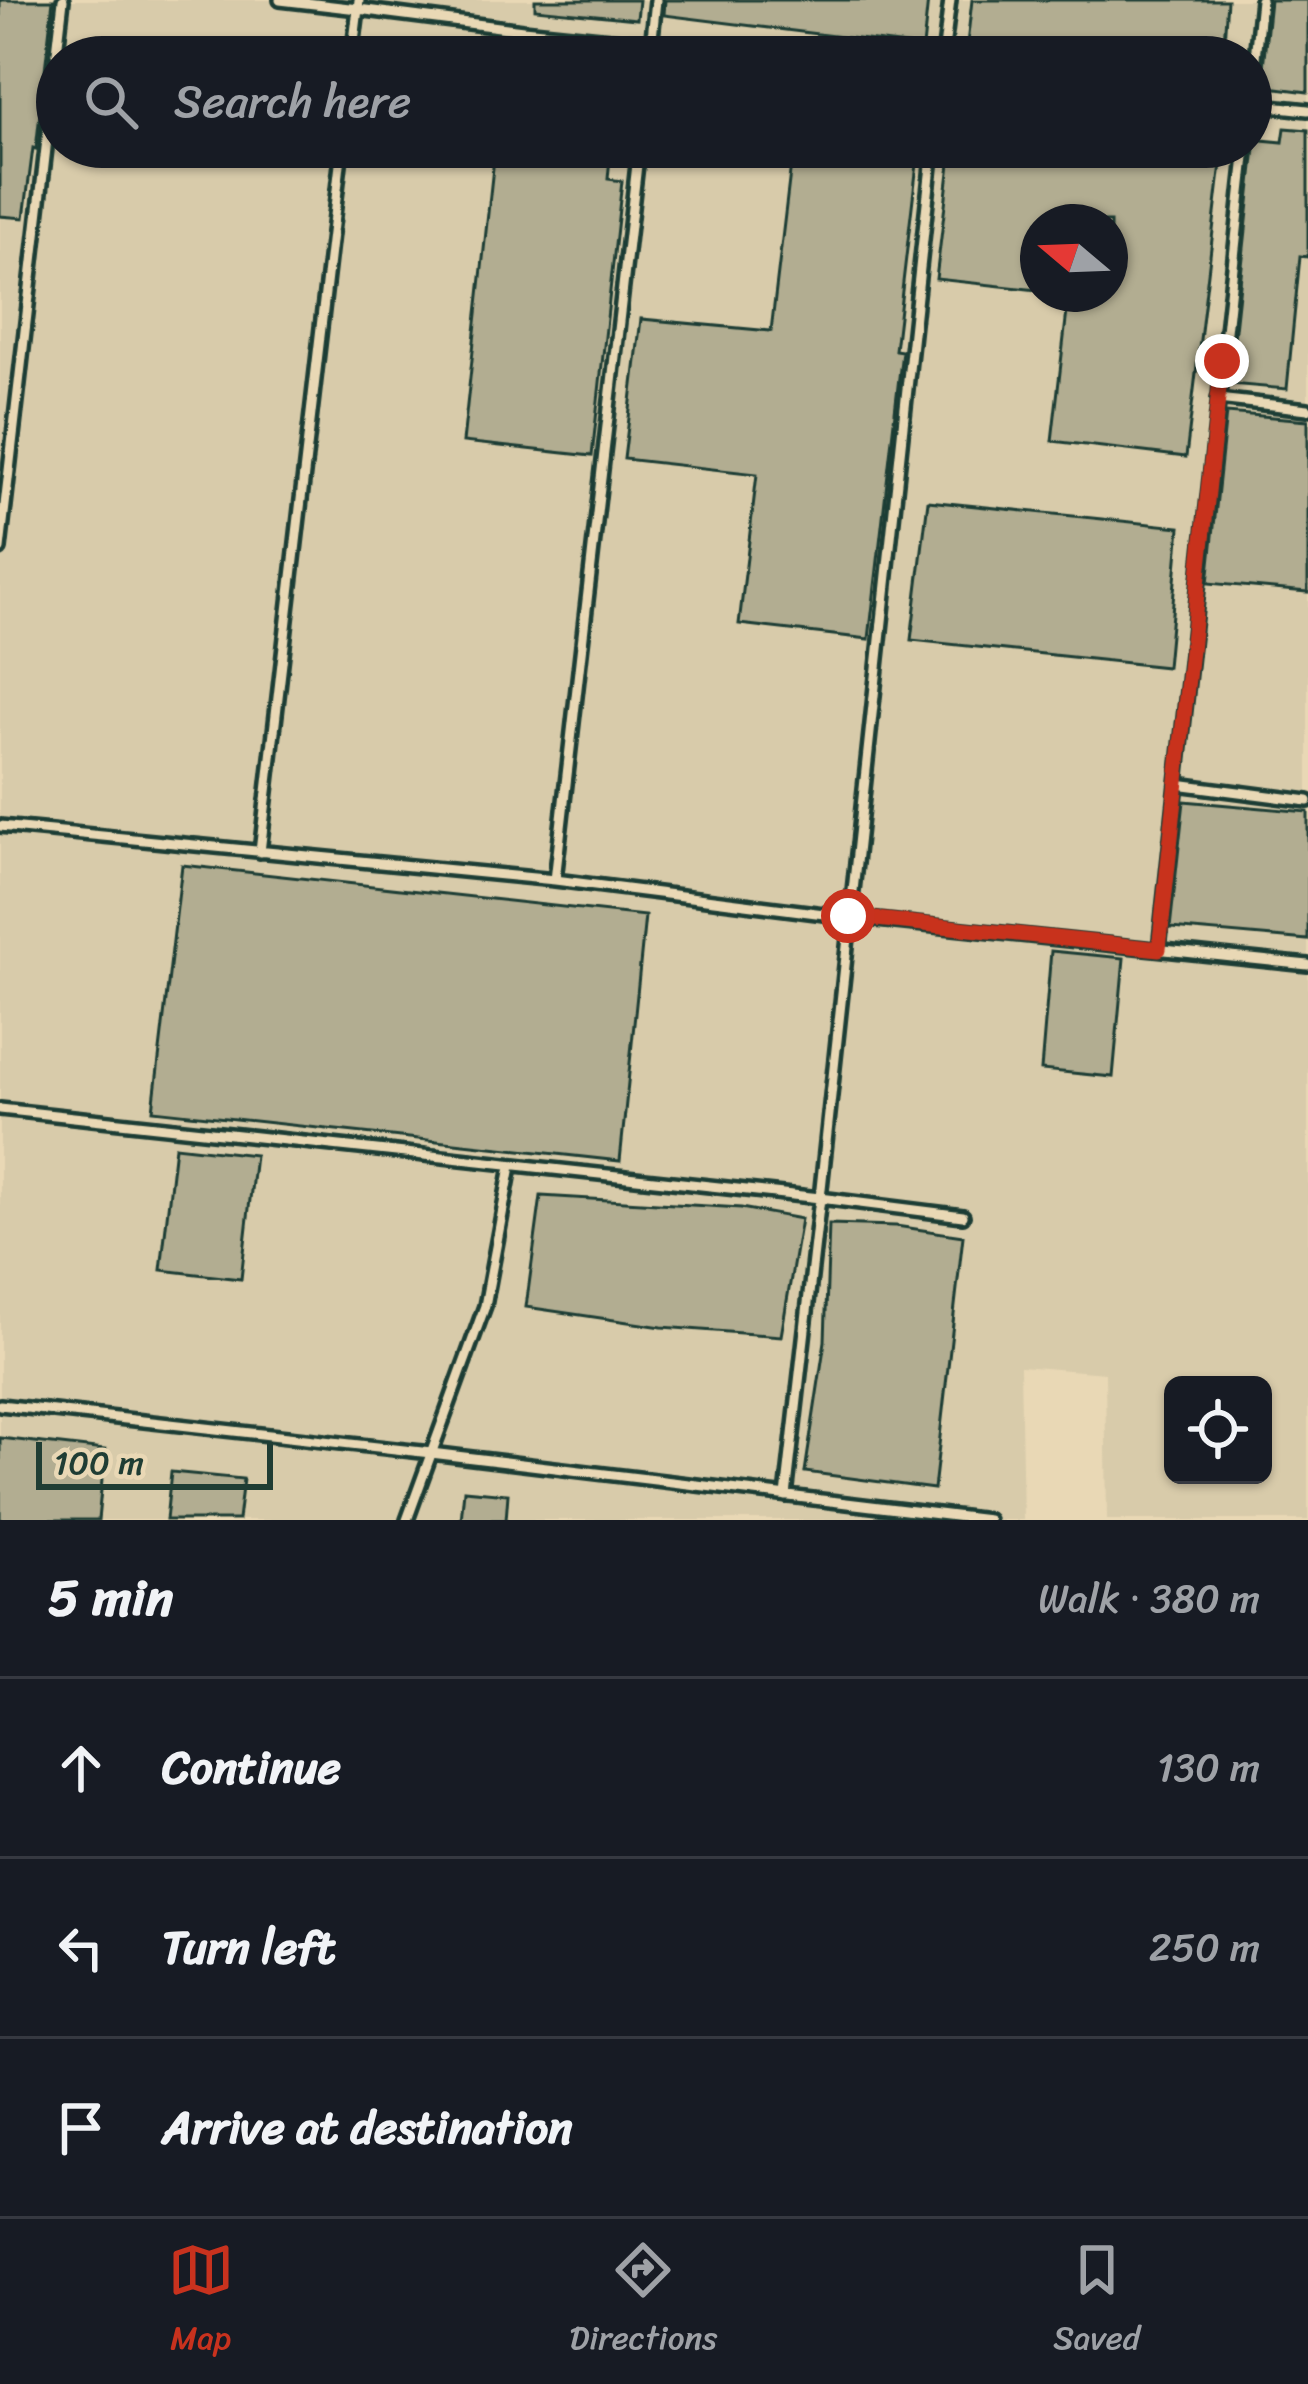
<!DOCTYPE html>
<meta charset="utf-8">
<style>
:root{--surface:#171b24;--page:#20242c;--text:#f1f3f6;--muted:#9ea1a6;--line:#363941;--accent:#c8321e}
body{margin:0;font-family:Sriracha,sans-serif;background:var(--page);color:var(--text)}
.controls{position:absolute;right:36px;bottom:36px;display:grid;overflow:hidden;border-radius:18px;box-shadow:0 3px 9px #0004}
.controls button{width:108px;height:108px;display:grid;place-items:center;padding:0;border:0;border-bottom:3px solid var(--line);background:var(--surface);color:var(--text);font:60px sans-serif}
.compass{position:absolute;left:1020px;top:204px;width:108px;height:108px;border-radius:50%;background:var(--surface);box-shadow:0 3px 9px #0004;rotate:289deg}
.scale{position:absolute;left:36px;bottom:30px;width:237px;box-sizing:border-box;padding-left:12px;border:6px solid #1f3d34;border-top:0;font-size:33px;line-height:42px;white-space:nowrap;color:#1f3d34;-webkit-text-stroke:9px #e9d8b5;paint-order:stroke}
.stop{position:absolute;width:36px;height:36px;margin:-27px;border:9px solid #c8321e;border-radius:50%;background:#fff}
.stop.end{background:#c8321e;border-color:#fff;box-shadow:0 3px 12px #0008}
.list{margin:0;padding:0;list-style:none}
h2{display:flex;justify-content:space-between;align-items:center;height:156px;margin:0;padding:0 48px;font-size:51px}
h2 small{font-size:39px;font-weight:400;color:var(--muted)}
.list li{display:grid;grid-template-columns:78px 1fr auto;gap:36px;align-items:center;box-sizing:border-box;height:180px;padding:0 48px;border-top:3px solid var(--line)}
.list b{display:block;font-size:45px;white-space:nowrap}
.list em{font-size:39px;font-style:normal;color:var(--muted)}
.icon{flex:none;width:66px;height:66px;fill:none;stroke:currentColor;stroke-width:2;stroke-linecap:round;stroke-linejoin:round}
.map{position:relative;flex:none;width:1308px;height:1520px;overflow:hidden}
.search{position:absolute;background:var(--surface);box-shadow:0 3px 9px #0004;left:36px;right:36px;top:36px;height:132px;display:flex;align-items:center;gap:30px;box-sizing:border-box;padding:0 42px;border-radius:66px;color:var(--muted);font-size:45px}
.sheet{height:696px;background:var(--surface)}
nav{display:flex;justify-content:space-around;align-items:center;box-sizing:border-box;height:168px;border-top:3px solid var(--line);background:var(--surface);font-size:33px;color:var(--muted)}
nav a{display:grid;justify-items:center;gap:6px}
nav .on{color:var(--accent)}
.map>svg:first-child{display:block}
.built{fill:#d8cbaa;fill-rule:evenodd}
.building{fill:#b2ad91;stroke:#1f3d34;stroke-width:3}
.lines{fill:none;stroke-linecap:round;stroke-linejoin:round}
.service-casing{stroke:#1f3d34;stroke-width:18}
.service{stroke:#e9d8b5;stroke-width:9}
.route{stroke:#c8321e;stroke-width:15}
</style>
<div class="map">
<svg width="1308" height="1520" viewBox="0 0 1308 1520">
<rect width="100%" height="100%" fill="#e9d8b5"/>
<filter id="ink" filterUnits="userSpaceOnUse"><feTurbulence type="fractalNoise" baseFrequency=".00833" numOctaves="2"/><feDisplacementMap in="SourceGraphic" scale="24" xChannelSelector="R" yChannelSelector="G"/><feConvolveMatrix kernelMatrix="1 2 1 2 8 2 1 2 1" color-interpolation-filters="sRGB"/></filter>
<g filter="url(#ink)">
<!-- built -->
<path class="built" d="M 0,0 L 1308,0 L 1308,1520 L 1107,1520 L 1105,1373 L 1020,1366 L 1023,1520 L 0,1520 ZM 57,57 L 1251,57 L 1251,147 L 57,147 ZM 1038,222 L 1110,222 L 1110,294 L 1038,294 ZM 1173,1385 L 1263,1385 L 1263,1475 L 1173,1475 Z"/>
<!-- building -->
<path class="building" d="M 0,0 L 53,0 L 36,149 L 33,148 L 24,218 L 0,216 Z
M 535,0 L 639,0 L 637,19 L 535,9 Z
M 665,0 L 928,0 L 923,47 L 664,15 Z
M 972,0 L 1227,0 L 1223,57 L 1000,57 L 966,53 Z
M 1270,0 L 1308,0 L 1308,92 L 1261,86 Z
M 1285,128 L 1308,130 L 1308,257 L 1300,256 L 1287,389 L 1229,384 L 1255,148 L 1251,139 L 1283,142 Z
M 469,147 L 611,147 L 608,179 L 622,181 L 592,456 L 463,442 L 494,158 L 468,155 Z
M 793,147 L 919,147 L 895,350 L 902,351 L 869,639 L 739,624 L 757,474 L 624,459 L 641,319 L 771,331 Z
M 952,147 L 1223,147 L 1186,457 L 1052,441 L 1069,294 L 1110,294 L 1110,222 L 1038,222 L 1038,290 L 936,279 Z
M 1226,413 L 1308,420 L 1308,592 L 1208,583 Z
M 928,501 L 1180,527 L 1167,667 L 911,640 Z
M 1184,801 L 1308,812 L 1308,940 L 1170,928 Z
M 182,865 L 645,916 L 620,1161 L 153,1110 Z
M 1051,951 L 1124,958 L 1113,1077 L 1041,1070 Z
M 175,1146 L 255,1155 L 241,1279 L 161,1270 Z
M 541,1196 L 741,1208 L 801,1219 L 781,1336 L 662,1327 L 526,1307 Z
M 829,1224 L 896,1226 L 963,1236 L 934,1489 L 805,1472 L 825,1341 Z
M 0,1438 L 105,1450 L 98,1520 L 0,1520 Z
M 171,1472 L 243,1479 L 238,1520 L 166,1520 Z
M 464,1490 L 508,1494 L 506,1520 L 461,1520 Z"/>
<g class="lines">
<!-- service casing -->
<g class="service-casing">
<path id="service" d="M 280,0 L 358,9 L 352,57
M 359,0 L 358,9 L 523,30 L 785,57
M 650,57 L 656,0
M 943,57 L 950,0
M 1251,96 L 1261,0
M 1251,104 L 1308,110
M 1218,399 L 1308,409
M 0,549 L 63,0
M 1177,784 L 1308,801
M 0,826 L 555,880 L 848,917 L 1308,965
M 260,852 L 342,147
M 555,880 L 639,147
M 1159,949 L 1246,147
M 0,1109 L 820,1198 L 933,147
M 0,1405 L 431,1453 L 988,1520
M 786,1496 L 820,1198 L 963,1216
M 407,1520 L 485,1306 L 511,1166"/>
</g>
<!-- service -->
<use href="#service" class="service"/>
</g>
</g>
<g class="lines" filter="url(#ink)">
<!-- route -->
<path class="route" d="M 848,916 L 1159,949 L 1222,361"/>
</g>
</svg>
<div class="controls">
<button><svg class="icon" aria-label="locate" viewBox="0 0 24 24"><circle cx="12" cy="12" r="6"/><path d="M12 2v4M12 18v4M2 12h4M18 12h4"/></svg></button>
</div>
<svg class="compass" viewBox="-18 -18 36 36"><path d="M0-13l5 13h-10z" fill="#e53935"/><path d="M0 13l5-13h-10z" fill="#9ea1a6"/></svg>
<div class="scale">100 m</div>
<div class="stop" style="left:848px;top:916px"></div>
<div class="stop end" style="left:1222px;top:361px"></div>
<div class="search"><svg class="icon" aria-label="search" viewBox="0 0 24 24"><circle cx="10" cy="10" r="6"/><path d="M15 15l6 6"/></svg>Search here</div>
</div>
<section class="sheet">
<h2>5 min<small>Walk · 380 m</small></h2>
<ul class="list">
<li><svg class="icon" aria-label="ahead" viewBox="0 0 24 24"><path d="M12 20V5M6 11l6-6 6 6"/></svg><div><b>Continue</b></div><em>130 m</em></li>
<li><svg class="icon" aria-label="left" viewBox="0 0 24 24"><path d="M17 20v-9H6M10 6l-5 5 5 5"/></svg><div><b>Turn left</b></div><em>250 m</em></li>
<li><svg class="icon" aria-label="arrive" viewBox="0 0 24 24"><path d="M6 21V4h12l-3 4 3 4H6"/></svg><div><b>Arrive at destination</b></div></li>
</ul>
</section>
<nav>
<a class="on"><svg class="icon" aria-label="map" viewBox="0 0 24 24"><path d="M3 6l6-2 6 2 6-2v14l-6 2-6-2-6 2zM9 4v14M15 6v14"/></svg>Map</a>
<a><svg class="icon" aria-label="directions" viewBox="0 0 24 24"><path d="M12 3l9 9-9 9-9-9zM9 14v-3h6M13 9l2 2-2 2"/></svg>Directions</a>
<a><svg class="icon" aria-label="saved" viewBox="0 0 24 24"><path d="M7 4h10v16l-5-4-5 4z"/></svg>Saved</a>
</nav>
